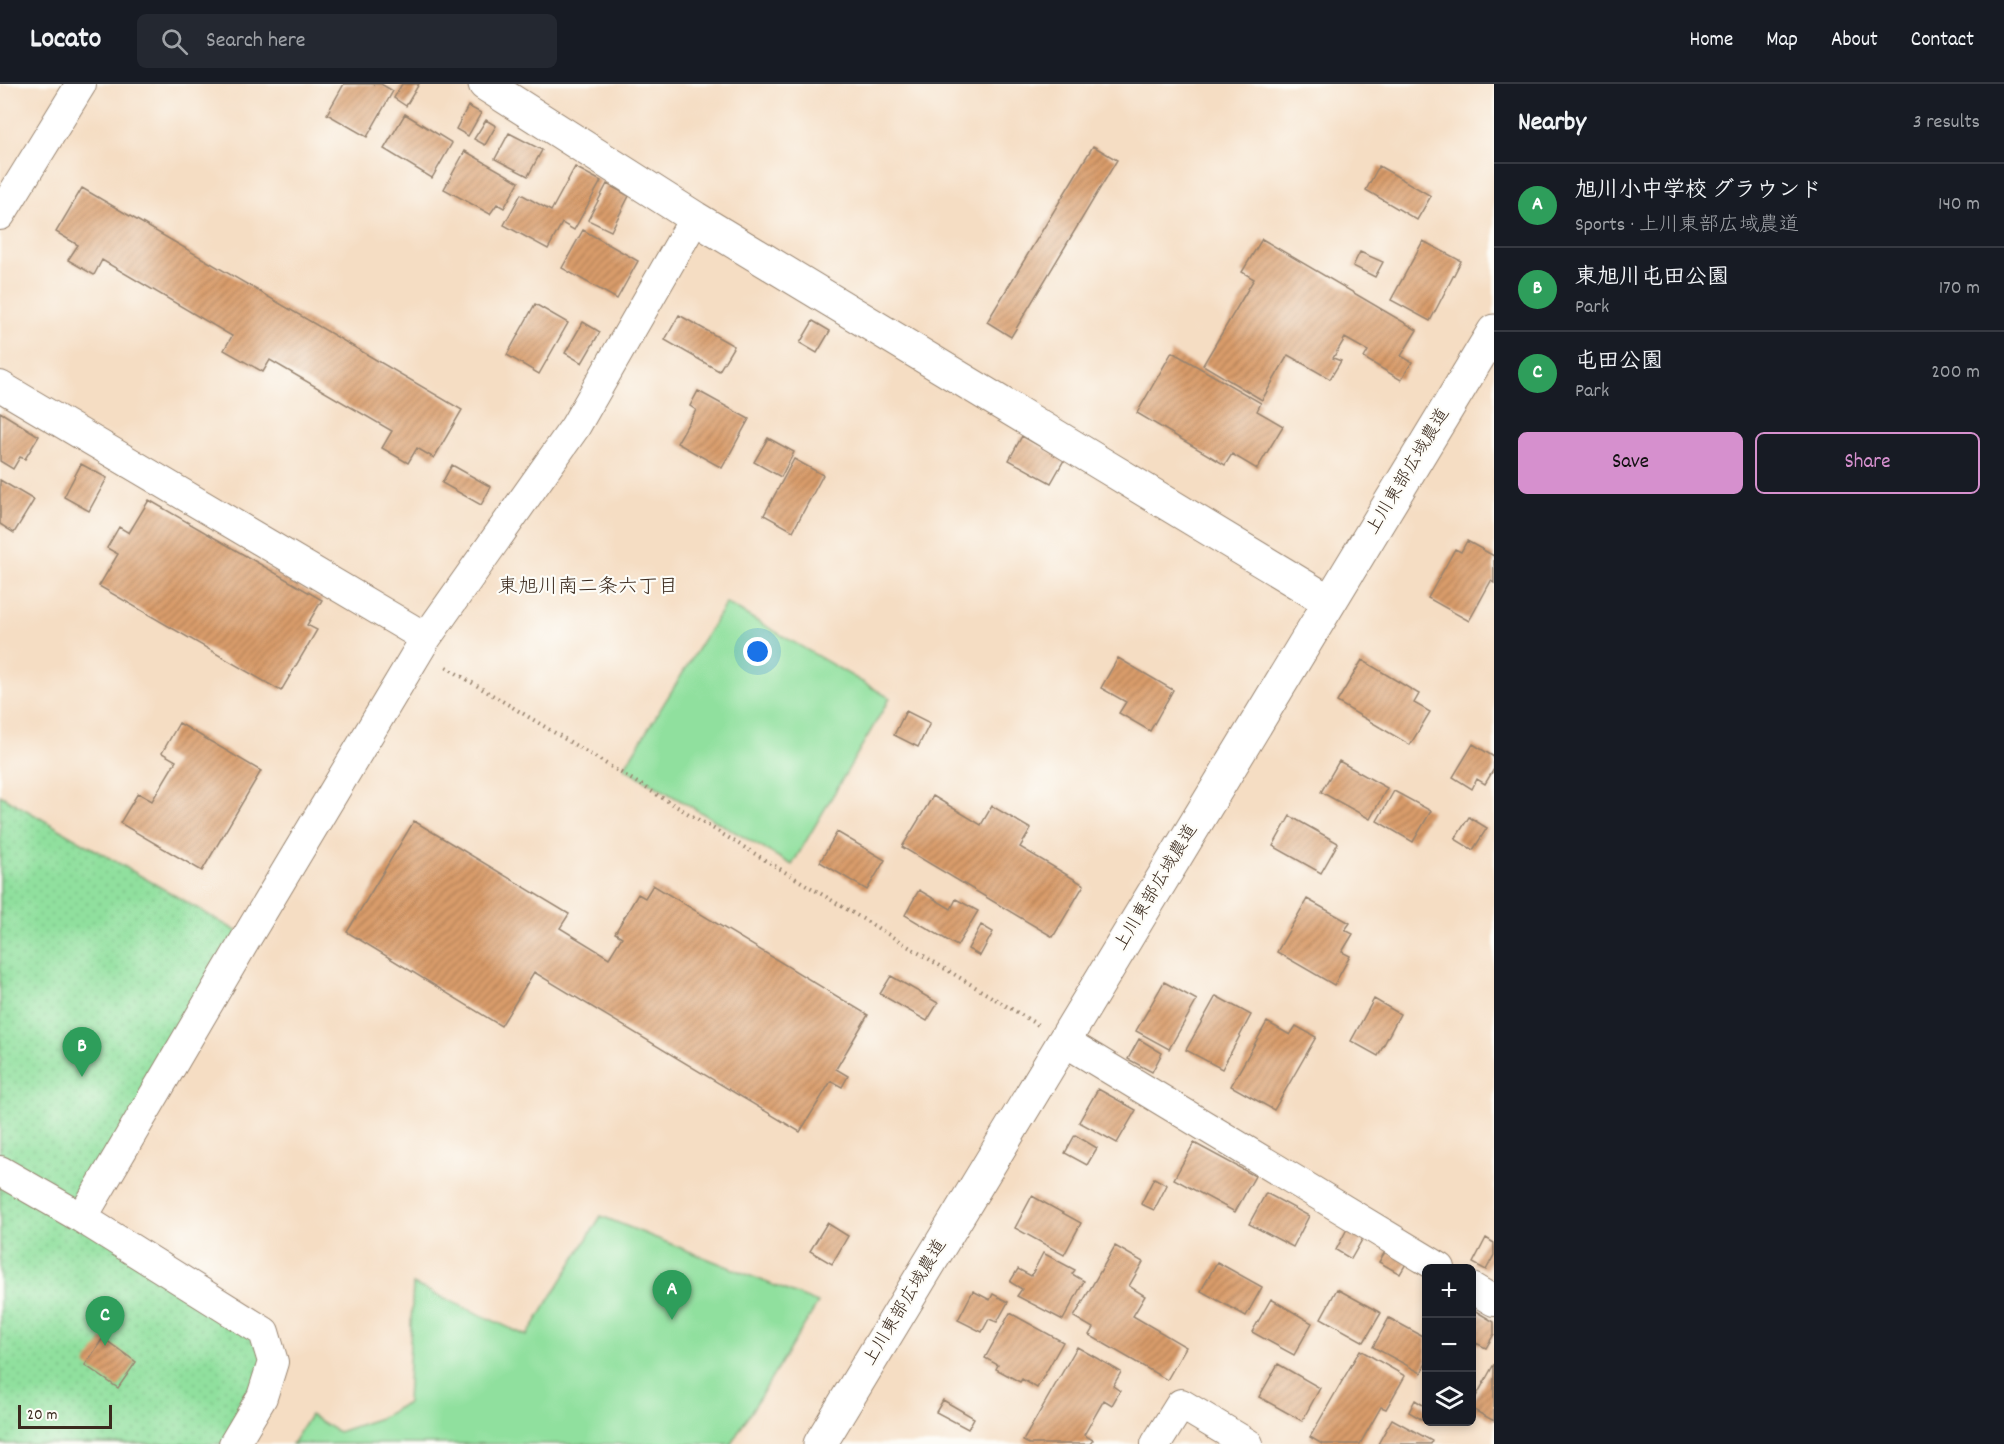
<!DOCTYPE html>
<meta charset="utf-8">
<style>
:root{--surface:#171b24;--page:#242831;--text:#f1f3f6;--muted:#9ea1a6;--line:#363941;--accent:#d690ce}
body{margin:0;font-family:Dekko,"Klee One",sans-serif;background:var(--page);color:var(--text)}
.controls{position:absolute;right:18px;bottom:18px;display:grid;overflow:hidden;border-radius:9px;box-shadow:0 3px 9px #0003}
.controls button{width:54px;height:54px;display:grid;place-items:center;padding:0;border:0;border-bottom:2px solid var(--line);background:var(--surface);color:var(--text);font:30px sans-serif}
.scale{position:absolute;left:18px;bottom:15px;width:94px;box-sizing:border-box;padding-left:6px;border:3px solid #3b2a1e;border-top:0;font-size:16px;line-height:21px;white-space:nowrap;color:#3b2a1e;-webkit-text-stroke:4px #fdfcf7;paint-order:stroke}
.you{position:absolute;left:758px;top:568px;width:21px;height:21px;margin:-15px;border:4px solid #fff;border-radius:50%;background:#1a73e8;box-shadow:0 0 0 9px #1a73e833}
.badge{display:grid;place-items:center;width:39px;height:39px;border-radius:50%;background:var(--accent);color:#fff;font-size:20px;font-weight:700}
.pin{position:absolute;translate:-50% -50px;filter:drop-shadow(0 2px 3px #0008)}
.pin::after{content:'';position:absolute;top:32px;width:21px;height:18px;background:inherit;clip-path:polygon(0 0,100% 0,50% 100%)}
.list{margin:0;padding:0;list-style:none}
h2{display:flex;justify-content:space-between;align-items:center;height:78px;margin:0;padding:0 24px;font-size:26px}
h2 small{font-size:20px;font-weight:400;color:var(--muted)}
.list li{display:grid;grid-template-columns:39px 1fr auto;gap:18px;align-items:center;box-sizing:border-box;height:84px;padding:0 24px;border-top:2px solid var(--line)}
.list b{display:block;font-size:22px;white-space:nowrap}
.list p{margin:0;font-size:20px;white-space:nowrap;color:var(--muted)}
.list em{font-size:20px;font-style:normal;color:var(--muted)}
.actions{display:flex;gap:12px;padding:18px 24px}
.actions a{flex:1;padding:14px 0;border:2px solid var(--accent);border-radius:9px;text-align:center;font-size:21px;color:var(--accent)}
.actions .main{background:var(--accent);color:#111}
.icon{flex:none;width:33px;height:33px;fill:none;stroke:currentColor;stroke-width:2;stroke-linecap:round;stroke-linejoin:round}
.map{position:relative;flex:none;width:1494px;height:1360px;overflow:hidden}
header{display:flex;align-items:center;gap:36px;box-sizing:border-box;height:84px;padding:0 30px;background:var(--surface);border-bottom:2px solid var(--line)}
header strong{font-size:28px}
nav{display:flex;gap:33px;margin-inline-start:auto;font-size:21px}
.search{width:420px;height:54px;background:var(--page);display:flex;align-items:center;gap:15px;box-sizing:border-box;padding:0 21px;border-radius:9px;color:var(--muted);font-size:22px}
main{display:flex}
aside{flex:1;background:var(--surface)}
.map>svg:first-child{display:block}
.grass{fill:#90e09e;stroke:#66855e;stroke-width:1.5}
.park{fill:url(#park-dots);stroke:#66855e;stroke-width:1.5}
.building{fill:url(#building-hatch)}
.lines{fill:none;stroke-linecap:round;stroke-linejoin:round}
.street-casing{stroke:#988470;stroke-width:32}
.secondary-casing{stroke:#988470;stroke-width:35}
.path{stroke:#988470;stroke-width:4;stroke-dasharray:1.5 4.5;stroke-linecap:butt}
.street{stroke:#fff;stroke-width:30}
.secondary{stroke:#fff;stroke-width:33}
.labels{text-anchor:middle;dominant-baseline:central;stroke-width:4.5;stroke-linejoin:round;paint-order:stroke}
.street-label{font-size:18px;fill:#3b2a1e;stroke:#fdfcf7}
.neighbourhood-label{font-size:20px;fill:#3b2a1e;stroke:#fdfcf7}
</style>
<header>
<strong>Locato</strong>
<div class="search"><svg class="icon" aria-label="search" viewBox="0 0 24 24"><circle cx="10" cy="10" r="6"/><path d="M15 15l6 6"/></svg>Search here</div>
<nav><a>Home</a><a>Map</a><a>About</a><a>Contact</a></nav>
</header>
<main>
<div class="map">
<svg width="1494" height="1360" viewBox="0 0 1494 1360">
<defs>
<pattern id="park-dots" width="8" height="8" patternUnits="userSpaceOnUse" patternTransform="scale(1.5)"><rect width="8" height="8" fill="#90e09e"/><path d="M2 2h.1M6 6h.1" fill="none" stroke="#7dc088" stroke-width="1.8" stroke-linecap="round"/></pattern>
<pattern id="building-hatch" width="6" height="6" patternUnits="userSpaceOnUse" patternTransform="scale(1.5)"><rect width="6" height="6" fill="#d99c6a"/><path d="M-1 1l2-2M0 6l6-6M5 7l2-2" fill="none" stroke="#b17f57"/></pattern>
</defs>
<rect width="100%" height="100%" fill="#fdfcf7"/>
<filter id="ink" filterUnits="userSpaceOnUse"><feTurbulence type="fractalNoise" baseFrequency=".0167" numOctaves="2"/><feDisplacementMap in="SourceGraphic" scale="12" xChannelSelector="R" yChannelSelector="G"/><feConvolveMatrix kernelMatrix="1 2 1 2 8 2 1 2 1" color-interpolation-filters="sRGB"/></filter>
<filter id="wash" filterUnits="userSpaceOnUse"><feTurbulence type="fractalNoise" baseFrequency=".008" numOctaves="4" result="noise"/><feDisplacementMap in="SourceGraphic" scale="24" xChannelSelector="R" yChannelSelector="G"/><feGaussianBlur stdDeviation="1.35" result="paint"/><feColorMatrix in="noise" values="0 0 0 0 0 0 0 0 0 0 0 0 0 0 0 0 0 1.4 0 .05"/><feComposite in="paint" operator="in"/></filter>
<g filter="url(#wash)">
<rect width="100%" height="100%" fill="#f5ddc3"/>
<!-- grass -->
<path class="grass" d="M 726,519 L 890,614 L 792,781 L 624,684 Z
M 601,1132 L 818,1219 L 731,1360 L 292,1360 L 310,1331 L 338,1348 L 380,1334 L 407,1319 L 413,1200 L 527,1252 Z"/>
<!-- park -->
<path class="park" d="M 0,711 L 247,853 L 82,1134 L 264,1248 L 273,1278 L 234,1360 L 0,1360 Z"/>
<g id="blocks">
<!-- building -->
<path class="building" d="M 344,0 L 381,0 L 393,7 L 367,53 L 327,30 Z
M 402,0 L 419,0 L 406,22 L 394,14 Z
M 468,22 L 481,29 L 468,52 L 456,45 Z
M 405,30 L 452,59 L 432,94 L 384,65 Z
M 486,36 L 496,42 L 485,61 L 474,55 Z
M 509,49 L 542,66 L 528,92 L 495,75 Z
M 1093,62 L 1117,76 L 1011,253 L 987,238 Z
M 465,67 L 519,98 L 504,124 L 497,120 L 490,130 L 444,105 Z
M 1379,82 L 1431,112 L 1417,136 L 1366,106 Z
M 575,83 L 601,97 L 574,146 L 562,139 L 548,165 L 504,141 L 521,110 L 551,127 Z
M 607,100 L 629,112 L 611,147 L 588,136 Z
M 82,104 L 462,326 L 434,374 L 417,364 L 408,379 L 382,364 L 392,347 L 270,276 L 263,288 L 224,266 L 232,252 L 102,176 L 94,191 L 68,176 L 78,161 L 56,148 Z
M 583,146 L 638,177 L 617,215 L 562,184 Z
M 1262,155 L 1417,246 L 1401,272 L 1412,278 L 1401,296 L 1364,274 L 1368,267 L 1345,254 L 1333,274 L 1341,277 L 1330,295 L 1288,271 L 1262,316 L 1203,281 L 1254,195 L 1242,188 Z
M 1423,157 L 1461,177 L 1430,237 L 1391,216 Z
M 1360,168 L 1383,178 L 1375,193 L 1353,182 Z
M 535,220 L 568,239 L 539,290 L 507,271 Z
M 679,231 L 734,262 L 719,287 L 665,256 Z
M 813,237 L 830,247 L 817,269 L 800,259 Z
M 583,238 L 600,248 L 582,279 L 565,269 Z
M 1172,268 L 1261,319 L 1257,327 L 1283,342 L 1257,385 L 1232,370 L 1225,381 L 1137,329 Z
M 698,307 L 749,335 L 722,384 L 677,359 L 696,326 L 690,322 Z
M 0,328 L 39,352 L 25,375 L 20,373 L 13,385 L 0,377 Z
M 1022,352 L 1064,376 L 1051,399 L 1009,376 Z
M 768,354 L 794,368 L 781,393 L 754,378 Z
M 794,375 L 823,391 L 793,447 L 764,431 Z
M 81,380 L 107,394 L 89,427 L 64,413 Z
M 452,381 L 491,403 L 481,421 L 442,399 Z
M 0,396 L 34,416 L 14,449 L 0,440 Z
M 149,416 L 322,516 L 307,541 L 317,546 L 281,607 L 99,502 L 118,470 L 107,464 L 119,443 L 129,449 Z
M 1467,457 L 1494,472 L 1494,499 L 1491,497 L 1469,537 L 1428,514 L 1455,465 L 1461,468 Z
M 1118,574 L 1173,606 L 1150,647 L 1119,629 L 1126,618 L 1101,604 Z
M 1362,576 L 1419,610 L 1414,619 L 1430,628 L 1410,661 L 1337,618 Z
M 906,627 L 930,639 L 918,663 L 894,651 Z
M 179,639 L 261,687 L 202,787 L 120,739 L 138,709 L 152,717 L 176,677 L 162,669 Z
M 1473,660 L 1494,673 L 1494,685 L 1485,700 L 1477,695 L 1472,705 L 1453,693 Z
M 1339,677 L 1387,704 L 1370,735 L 1321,708 Z
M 1394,707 L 1431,727 L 1413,758 L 1377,737 Z
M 933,712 L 981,741 L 992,722 L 1031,745 L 1020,763 L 1084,801 L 1053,853 L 902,763 Z
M 1290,732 L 1338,759 L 1321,789 L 1273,762 Z
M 1469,733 L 1487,744 L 1473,766 L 1455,755 Z
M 414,737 L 569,830 L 560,844 L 609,874 L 622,853 L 615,849 L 638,810 L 645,814 L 653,801 L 868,931 L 836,985 L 848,992 L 842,1003 L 831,997 L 800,1048 L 534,888 L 501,942 L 347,848 Z
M 837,748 L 885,776 L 867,806 L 820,778 Z
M 919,806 L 951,825 L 956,815 L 978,827 L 957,862 L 905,831 Z
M 1307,815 L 1350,839 L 1345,846 L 1353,850 L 1342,868 L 1350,872 L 1334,901 L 1277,868 Z
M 981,841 L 993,848 L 980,872 L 968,865 Z
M 891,892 L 938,919 L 927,937 L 880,910 Z
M 1164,898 L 1197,916 L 1169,965 L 1136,947 Z
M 1216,912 L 1251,931 L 1222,985 L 1186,966 Z
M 1374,915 L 1400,930 L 1378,972 L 1351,957 Z
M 1267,938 L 1290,951 L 1296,942 L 1316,953 L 1274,1026 L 1231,1002 Z
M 1139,955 L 1162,969 L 1152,988 L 1128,975 Z
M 1098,1005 L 1136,1026 L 1117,1059 L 1079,1038 Z
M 1075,1051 L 1097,1064 L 1087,1081 L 1065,1069 Z
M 1194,1059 L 1255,1092 L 1235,1128 L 1174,1095 Z
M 1154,1094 L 1167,1101 L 1154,1126 L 1141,1120 Z
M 1266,1109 L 1309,1132 L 1293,1163 L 1249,1140 Z
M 1032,1112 L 1081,1139 L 1064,1171 L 1015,1144 Z
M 827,1139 L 848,1152 L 832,1180 L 810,1167 Z
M 1347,1145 L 1363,1154 L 1351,1175 L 1336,1166 Z
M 1486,1154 L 1494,1159 L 1494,1171 L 1486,1186 L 1473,1179 Z
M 1115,1162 L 1143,1178 L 1129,1202 L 1145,1212 L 1133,1232 L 1186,1263 L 1167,1296 L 1089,1251 L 1093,1244 L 1074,1233 Z
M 1386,1166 L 1407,1178 L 1400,1190 L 1379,1178 Z
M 1043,1169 L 1075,1186 L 1072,1190 L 1084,1197 L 1063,1236 L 1017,1212 L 1022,1205 L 1010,1198 L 1018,1185 L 1031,1192 Z
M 1217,1178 L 1262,1203 L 1246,1232 L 1201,1207 Z
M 1337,1205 L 1381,1229 L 1364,1258 L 1321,1234 Z
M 973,1207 L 990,1216 L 993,1210 L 1008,1218 L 997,1238 L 989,1235 L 982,1248 L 958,1236 Z
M 1271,1215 L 1312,1239 L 1294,1271 L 1252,1248 Z
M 1472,1225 L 1494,1238 L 1494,1250 L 1486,1264 L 1476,1259 L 1472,1267 Z
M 1010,1229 L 1063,1258 L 1037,1304 L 1022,1295 L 1020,1298 L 996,1285 L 998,1281 L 985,1274 Z
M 1389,1234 L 1426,1254 L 1426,1279 L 1421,1289 L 1373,1263 Z
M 103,1254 L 136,1278 L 118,1304 L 85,1281 Z
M 1077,1263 L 1121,1288 L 1113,1302 L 1120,1307 L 1112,1321 L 1104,1316 L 1084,1351 L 1093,1356 L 1090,1360 L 1029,1360 L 1023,1357 Z
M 1360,1266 L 1405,1292 L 1386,1325 L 1381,1323 L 1360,1360 L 1322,1360 L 1310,1353 Z
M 1278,1280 L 1320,1304 L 1302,1337 L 1259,1313 Z
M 1494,1280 L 1494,1337 L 1472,1325 L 1472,1320 Z
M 943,1316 L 974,1334 L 968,1345 L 936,1328 Z
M 1415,1316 L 1426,1323 L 1426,1338 L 1409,1328 Z
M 1392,1335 L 1432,1357 L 1431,1360 L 1378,1360 Z"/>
</g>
</g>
<g filter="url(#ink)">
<use href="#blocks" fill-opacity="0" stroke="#988470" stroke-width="1.5"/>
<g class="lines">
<!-- street casing -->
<g class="street-casing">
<path id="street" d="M 0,131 L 81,0
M 0,302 L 426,554
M 1064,957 L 1440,1184
M 0,1087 L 82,1134 L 264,1248 L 273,1278 L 262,1313 L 234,1360
M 82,1134 L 247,853 L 426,554 L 575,343 L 695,134
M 1472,1204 L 1494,1217
M 1156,1360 L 1181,1320 L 1248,1360"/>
</g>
<!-- secondary casing -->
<g class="secondary-casing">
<path id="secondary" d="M 485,0 L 695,134 L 1330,518
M 820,1360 L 1494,247"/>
</g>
<!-- path -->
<path class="path" d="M 446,583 L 1038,941"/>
<!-- street -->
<use href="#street" class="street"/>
<!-- secondary -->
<use href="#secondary" class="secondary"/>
</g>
</g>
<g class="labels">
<!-- street labels -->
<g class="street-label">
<text transform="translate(1409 388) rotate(-59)">上川東部広域農道</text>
<text transform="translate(1157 804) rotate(-59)">上川東部広域農道</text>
<text transform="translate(906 1219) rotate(-59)">上川東部広域農道</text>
</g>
<!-- neighbourhood labels -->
<g class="neighbourhood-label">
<text x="588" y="504">東旭川南二条六丁目</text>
</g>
</g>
</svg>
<div class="controls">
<button>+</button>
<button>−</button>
<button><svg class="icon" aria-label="layers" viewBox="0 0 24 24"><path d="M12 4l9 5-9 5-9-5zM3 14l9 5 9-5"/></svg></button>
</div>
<div class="scale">20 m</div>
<div class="you"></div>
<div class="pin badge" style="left:672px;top:1236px;background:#2e9e5b">A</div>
<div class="pin badge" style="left:82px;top:993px;background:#2e9e5b">B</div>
<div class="pin badge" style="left:105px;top:1262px;background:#2e9e5b">C</div>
</div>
<aside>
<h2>Nearby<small>3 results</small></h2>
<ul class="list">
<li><span class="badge" style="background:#2e9e5b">A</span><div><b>旭川小中学校 グラウンド</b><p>Sports · 上川東部広域農道</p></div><em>140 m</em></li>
<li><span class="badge" style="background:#2e9e5b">B</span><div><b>東旭川屯田公園</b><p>Park</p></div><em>170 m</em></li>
<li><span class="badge" style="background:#2e9e5b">C</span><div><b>屯田公園</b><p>Park</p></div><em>200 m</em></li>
</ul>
<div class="actions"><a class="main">Save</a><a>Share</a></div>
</aside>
</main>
